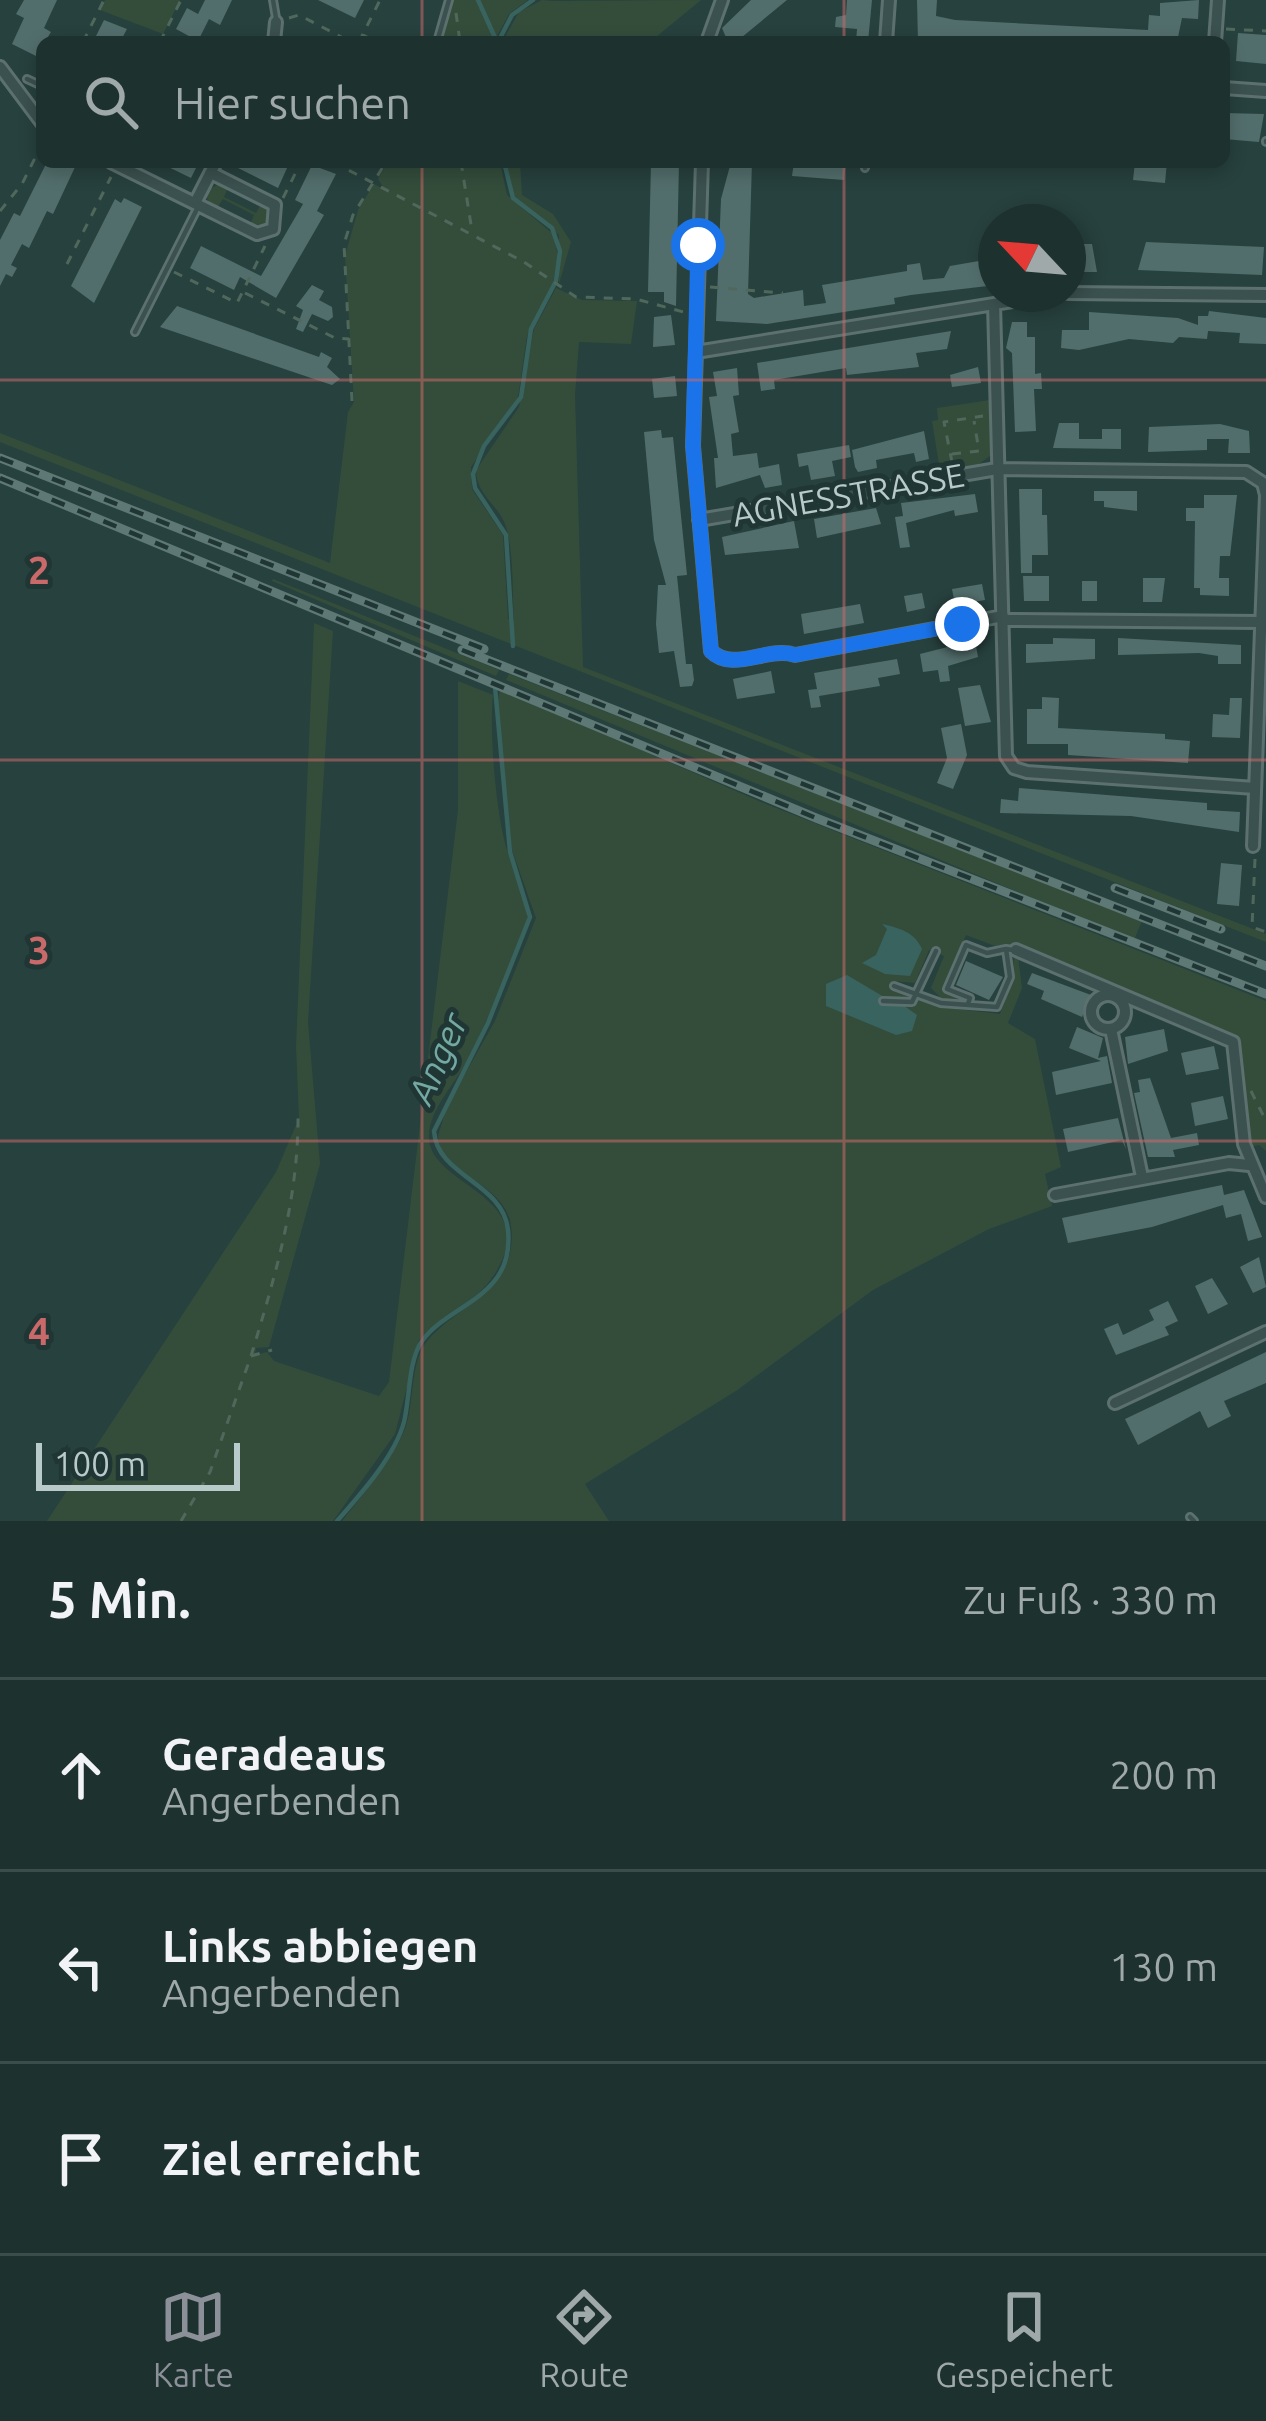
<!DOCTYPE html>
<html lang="de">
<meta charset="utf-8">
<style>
:root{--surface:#1d312e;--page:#253936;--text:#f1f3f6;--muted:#a0a9aa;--line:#3b4c4a;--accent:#8c9099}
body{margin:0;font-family:Ubuntu,sans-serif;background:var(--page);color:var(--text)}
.compass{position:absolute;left:978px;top:204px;width:108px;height:108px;border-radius:50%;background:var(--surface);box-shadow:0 6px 18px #0003;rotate:296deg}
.scale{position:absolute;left:36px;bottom:30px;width:204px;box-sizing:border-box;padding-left:12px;border:6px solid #b8cbca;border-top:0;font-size:33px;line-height:42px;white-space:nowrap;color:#b8cbca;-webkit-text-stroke:9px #203634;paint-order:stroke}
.stop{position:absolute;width:36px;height:36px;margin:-27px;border:9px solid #1a73e8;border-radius:50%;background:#fff}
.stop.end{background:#1a73e8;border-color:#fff;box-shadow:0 3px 12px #0008}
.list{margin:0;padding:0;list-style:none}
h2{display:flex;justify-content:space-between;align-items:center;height:156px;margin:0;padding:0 48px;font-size:51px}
h2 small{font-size:39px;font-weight:400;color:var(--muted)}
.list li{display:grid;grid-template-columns:78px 1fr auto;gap:36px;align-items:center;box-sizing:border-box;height:192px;padding:0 48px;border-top:3px solid var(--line)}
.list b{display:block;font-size:45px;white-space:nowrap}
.list p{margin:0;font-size:39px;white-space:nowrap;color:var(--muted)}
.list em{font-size:39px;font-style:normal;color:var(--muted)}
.icon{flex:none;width:66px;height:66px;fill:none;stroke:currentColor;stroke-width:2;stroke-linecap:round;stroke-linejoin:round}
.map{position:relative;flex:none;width:1266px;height:1521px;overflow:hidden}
.search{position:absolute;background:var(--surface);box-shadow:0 6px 18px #0003;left:36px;right:36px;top:36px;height:132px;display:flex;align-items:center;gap:30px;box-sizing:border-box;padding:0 42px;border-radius:18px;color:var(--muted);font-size:45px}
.sheet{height:732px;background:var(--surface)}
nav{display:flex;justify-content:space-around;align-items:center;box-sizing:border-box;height:168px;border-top:3px solid var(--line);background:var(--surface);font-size:33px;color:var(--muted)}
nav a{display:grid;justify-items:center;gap:6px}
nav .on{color:var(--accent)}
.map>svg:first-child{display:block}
.green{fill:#344d3b}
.water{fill:#38635f}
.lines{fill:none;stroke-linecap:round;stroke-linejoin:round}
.stream{stroke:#38635f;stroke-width:4.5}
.building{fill:#526e6c}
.lane-casing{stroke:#5c716f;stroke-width:10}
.street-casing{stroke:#5c716f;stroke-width:16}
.path{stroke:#50685b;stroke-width:3;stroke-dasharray:9 9;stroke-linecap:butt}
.lane{stroke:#3b514f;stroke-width:4.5}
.street{stroke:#3b514f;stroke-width:10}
.rail-casing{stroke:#5e7875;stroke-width:9}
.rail{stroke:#203634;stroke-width:4.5;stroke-dasharray:14;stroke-linecap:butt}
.route{stroke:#1a73e8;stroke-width:15}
.grid{fill:none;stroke:#ca6969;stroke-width:3;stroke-opacity:0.55}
.labels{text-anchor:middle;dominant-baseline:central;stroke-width:10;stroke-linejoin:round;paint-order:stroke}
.street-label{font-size:33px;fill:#b8cbca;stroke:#203634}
.water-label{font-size:36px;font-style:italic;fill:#73a9a2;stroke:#203634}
.grid-label{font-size:39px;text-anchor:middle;font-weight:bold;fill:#ca6969;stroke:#203634;stroke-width:10;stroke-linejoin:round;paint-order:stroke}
</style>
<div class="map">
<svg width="1266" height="1521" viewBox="0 0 1266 1521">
<rect width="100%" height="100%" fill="#27413e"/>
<!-- green -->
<path class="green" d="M 105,0 L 180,0 L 163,34 L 100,10 Z
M 451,0 L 528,0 L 509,14 L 494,42 L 440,42 Z
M 542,0 L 553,1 L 701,0 L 650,42 L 502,42 L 519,12 Z
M 388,162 L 500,162 L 507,195 L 553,234 L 558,256 L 553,284 L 527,336 L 518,397 L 471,467 L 472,489 L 503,535 L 508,619 L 514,620 C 512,591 514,558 507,530 C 501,505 477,498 476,470 L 519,407 L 534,329 L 556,288 L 582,300 L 637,301 L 631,344 L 579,342 L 575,395 L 583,667 L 1266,934 L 1266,942 L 0,442 L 0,433 L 330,563 L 348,412 L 354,402 L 345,256 L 358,210 L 374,184 L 385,190 L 378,179 Z
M 506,162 L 520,162 L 522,195 L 553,214 L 571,242 L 559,284 L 559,235 L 515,198 Z
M 221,183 L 228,187 L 224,197 L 256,213 L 261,204 L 270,209 L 267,226 L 250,225 L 254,215 L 223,199 L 217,208 L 208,203 L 206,191 Z
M 990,400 L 991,455 L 979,464 L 940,471 L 932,421 L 938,420 L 937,408 Z
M 273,579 L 499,670 L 496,676 L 272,581 Z
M 314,623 L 333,631 L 308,1022 L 320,1164 L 269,1347 L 256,1348 L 255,1355 L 267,1352 L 274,1361 L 379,1396 L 389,1382 L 458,810 L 458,681 L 493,695 C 489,733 496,813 507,850 C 513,873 529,895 527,920 C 525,938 477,1042 466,1063 C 454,1085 430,1109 429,1135 C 426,1187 547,1194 494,1275 C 475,1304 443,1317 419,1340 L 395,1434 L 333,1521 L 47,1521 L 276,1172 L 299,1118 L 296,1046 Z
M 509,674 L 1142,921 L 1134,940 L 506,680 Z
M 500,689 L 766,804 L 1266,1001 L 1266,1151 L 1259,1145 L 1246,1148 L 1235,1040 L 1007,944 L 995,946 L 966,935 L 944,989 L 963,1002 L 943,1000 L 931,988 L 944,956 L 929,950 L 915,983 L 894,981 L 891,988 L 939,1007 L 1000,1014 L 1013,979 L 1014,954 L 1018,956 L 1022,988 L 1008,1023 L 1035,1039 L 1061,1167 L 1045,1174 L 1052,1206 L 989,1229 L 873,1290 L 736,1391 L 585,1484 L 609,1521 L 342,1521 C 360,1499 395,1455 405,1429 C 415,1403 409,1362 428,1340 C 460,1304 519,1287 511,1226 C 506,1182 441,1176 438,1136 L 447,1106 L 495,1021 L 536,918 L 512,850 L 497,706 Z"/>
<!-- water -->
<path class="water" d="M 882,924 C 899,928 915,932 922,949 L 910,976 L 885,974 L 862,963 L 876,955 L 887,929 Z
M 847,975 L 884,997 L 904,998 L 903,1005 L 917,1015 L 912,1031 L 896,1035 L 826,1006 L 826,984 Z"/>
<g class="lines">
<!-- stream -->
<path class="stream" d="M 478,0 L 497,42
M 498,42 L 512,15 L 533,0
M 504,162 L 513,198 L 552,228 L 560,251 L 556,281 L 531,329 L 521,397 L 484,446 L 473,474 L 475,488 L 506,535 L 513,646
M 337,1521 C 360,1495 395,1456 404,1422 C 410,1398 408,1361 422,1341 C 448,1304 515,1298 508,1230 C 503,1182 437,1177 434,1131 L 488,1023 L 530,917 L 510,852 L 495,687"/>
</g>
<!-- building -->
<path class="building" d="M 24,0 L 57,0 L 44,28 L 51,32 L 36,56 L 12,44 L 24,18 L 16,14 Z
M 205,0 L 232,0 L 220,25 L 209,19 L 198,41 L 176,29 L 187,8 L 198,14 Z
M 318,0 L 364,0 L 355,18 Z
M 751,0 L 787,0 L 736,42 L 728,42 L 722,28 Z
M 847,0 L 872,0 L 868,42 L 856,42 L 857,29 L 835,27 L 836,17 L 846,15 Z
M 917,0 L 937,0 L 936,16 L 955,20 L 1148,30 L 1149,15 L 1160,16 L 1160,3 L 1199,0 L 1198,19 L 1182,18 L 1177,42 L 918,42 Z
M 104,20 L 127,29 L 120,42 L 93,42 Z
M 1238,33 L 1266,35 L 1266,64 L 1236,61 Z
M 1224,113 L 1264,114 L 1259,142 L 1224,139 Z
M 47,162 L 76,165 L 53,214 L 47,211 L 29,248 L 22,244 L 11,265 L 17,268 L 12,277 L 6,274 L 0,286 L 0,240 L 14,213 L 20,216 Z
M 158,162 L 199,162 L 191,178 Z
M 226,162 L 280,162 L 288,166 L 278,188 Z
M 651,162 L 679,162 L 676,306 L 664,302 L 664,292 L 648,292 Z
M 731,162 L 752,162 L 748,294 L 754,298 L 803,290 L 804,306 L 826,303 L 822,285 L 907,271 L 907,265 L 920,263 L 923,280 L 944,278 L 950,266 L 996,258 L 996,285 L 911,295 L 894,298 L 895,304 L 767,324 L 716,321 L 721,199 Z
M 794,162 L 846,162 L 844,180 L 792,176 Z
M 1135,162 L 1167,162 L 1165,183 L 1133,180 Z
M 312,165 L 336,174 L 317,211 L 324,215 L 276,298 L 240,277 L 234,290 L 190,268 L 201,246 L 261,276 L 303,204 L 295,200 Z
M 124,198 L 142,207 L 94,303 L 71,286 L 115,199 L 121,203 Z
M 1146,242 L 1264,247 L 1262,275 L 1138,270 Z
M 1068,244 L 1092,244 L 1097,272 L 1068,272 Z
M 312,285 L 324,291 L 319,300 L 332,307 L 333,317 L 328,321 L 312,314 L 303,332 L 296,329 L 303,310 L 296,306 Z
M 177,306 L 319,357 L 321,352 L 332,358 L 327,367 L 340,379 L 332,385 L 320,381 L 160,327 Z
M 1209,311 L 1266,318 L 1266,344 L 1239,343 L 1240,333 L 1208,331 L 1207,339 L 1179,337 L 1173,343 L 1129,339 L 1079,350 L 1061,348 L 1062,330 L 1089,330 L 1089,312 L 1178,318 L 1198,325 L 1198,316 L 1208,316 Z
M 671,315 L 675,345 L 653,347 L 654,317 Z
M 1012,322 L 1027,322 L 1027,337 L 1035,337 L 1035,374 L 1041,373 L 1042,389 L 1034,389 L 1036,431 L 1015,432 L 1012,353 L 1006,348 Z
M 951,331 L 947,349 L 916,353 L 919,367 L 847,375 L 846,368 L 774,380 L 775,389 L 761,391 L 757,363 Z
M 978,367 L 981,383 L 952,387 L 950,375 Z
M 737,368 L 739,395 L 733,396 L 739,432 L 731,434 L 733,456 L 757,453 L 759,468 L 779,464 L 782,485 L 765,488 L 760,475 L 716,488 L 714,458 L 718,458 L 709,397 L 717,396 L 713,372 Z
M 675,376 L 677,396 L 654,398 L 652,379 Z
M 1059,423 L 1079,423 L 1079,439 L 1102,439 L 1102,429 L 1121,429 L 1121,449 L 1053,448 Z
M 1220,424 L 1249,431 L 1250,453 L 1228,453 L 1229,439 L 1207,439 L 1207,450 L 1148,452 L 1149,427 Z
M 661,430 L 662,438 L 673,437 L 687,575 L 677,576 L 686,664 L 692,664 L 694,680 L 692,686 L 680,687 L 674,651 L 659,653 L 656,624 L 658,585 L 666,585 L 654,540 L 644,432 Z
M 924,431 L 929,459 L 916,462 L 914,453 L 876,460 L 877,468 L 858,472 L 855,467 L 852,450 Z
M 849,445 L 851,457 L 832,461 L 835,476 L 811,480 L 808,465 L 799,467 L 797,454 Z
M 1019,489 L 1042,489 L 1042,515 L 1047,515 L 1048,555 L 1032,555 L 1032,573 L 1021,573 Z
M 1094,491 L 1137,491 L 1137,511 L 1104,507 L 1104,501 L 1094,501 Z
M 975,494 L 978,512 L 955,516 L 954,510 L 906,523 L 910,547 L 900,548 L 895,517 L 903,516 L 901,503 Z
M 1204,495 L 1237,495 L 1230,556 L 1220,556 L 1219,578 L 1229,578 L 1229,596 L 1200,595 L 1200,588 L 1194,588 L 1195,521 L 1186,521 L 1186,508 L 1204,508 Z
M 876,508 L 881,524 L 817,538 L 814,519 Z
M 794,521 L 799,548 L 725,555 L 722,537 Z
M 1023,576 L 1049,576 L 1049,601 L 1024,601 Z
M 1143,578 L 1165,578 L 1162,602 L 1143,602 Z
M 1082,581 L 1097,581 L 1097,601 L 1082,601 Z
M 982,584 L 985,600 L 955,605 L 952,589 Z
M 922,593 L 925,608 L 907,612 L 904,596 Z
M 860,604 L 864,623 L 804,634 L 801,614 Z
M 1053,638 L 1095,639 L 1095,659 L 1026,663 L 1026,644 L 1053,644 Z
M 1118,638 L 1241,645 L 1241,664 L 1218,664 L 1218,656 L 1199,653 L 1118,655 Z
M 975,640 L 978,657 L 948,666 L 950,681 L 940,682 L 938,670 L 923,672 L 920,654 Z
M 897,659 L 900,674 L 878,678 L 880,686 L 819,696 L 821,707 L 811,708 L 808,690 L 817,689 L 814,673 Z
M 771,671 L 775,693 L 737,699 L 733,679 Z
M 980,685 L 991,722 L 965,726 L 958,688 Z
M 1042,697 L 1059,698 L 1058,728 L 1165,734 L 1165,739 L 1190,741 L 1188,763 L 1068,755 L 1068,744 L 1027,744 L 1027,709 L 1042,709 Z
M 1230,698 L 1242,698 L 1240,738 L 1212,737 L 1213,714 L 1229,715 Z
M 961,724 L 967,755 L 953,789 L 937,783 L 947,758 L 941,728 Z
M 1019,788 L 1207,803 L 1207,810 L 1240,812 L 1239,832 L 1131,816 L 1000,813 L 1001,799 L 1018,801 Z
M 1221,863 L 1242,865 L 1239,906 L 1217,904 Z
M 966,961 L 1003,977 L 989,1000 L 956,985 Z
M 1032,973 L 1091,995 L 1082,1017 L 1041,999 L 1044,991 L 1027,984 Z
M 1077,1027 L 1103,1038 L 1098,1058 L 1107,1056 L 1112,1083 L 1056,1095 L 1052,1072 L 1101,1061 L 1069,1048 Z
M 1164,1029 L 1168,1051 L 1128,1064 L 1125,1037 Z
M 1214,1046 L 1219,1069 L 1186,1075 L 1181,1053 Z
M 1150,1078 L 1171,1138 L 1197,1133 L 1199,1145 L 1173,1150 L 1175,1157 L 1148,1157 L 1134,1093 L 1140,1092 L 1138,1080 Z
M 1223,1096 L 1228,1119 L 1195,1126 L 1191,1103 Z
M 1118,1118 L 1126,1149 L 1122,1140 L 1068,1152 L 1063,1129 Z
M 1222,1185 L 1224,1195 L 1244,1190 L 1262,1237 L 1248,1241 L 1241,1214 L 1226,1218 L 1223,1205 L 1152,1227 L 1068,1243 L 1062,1218 Z
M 1259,1257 L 1266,1287 L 1253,1293 L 1240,1267 Z
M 1212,1278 L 1228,1304 L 1208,1314 L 1195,1286 Z
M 1168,1301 L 1178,1321 L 1165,1327 L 1169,1335 L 1116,1355 L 1104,1329 L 1118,1323 L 1123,1335 L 1154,1320 L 1149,1310 Z
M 1266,1352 L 1266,1383 L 1224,1401 L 1231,1416 L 1208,1428 L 1200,1411 L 1138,1445 L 1125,1419 Z"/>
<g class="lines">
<!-- lane casing -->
<g class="lane-casing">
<path id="lane" d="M 273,0 L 276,18
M 437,42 L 449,0
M 27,79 L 42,86
M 1266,142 L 1266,141
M 865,168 L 866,162
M 135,332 L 199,205
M 894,986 L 941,1003 L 997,1007 L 1010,977 L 1006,949 L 1013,950
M 883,1001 L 912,1002 L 936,951
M 968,1004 L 970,998 L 947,989 L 966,945 L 987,953 L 1006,949
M 1190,1517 L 1194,1521"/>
</g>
<!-- street casing -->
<g class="street-casing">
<path id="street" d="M 274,42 L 276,22
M 707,42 L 722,0
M 886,42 L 889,0
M 1215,42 L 1218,0
M 0,67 L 42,123
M 1224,88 L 1266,91
M 111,162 L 257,234 L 273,229 L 275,205 L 211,173
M 702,162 L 693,446 L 711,651 C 733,673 768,646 795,655 L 1003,616
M 195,203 L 216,162
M 1068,293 L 1266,295
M 994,304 L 1006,756 L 1014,768 L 1027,772 L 1255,788
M 696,352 L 1056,294
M 699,520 L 997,469 L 1246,472 L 1263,483 L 1266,495 L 1253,846
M 1003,620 L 1261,622
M 1016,950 L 1233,1042 L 1244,1144 L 1266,1197
M1091 1012a17 17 0 1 1 34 0a17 17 0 1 1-34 0Z
M 1111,1029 L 1142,1177
M 1055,1195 L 1229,1163 L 1249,1165
M 1115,1403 L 1266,1332"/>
</g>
<!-- path -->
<path class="path" d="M 456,13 L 460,42
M 289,18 L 299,15 L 351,42
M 1226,29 L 1266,31
M 363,35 L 377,42
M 83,42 L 104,0
M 160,42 L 181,0
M 359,42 L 380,0
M 333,162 L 524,262 L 576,297 L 636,299 L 687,313
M 461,162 L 472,231
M 283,198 L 301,162
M 0,211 L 22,184 L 42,144
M 67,264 L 111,177
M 174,272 L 237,303 L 265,246
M 710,287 L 783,293
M 245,293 L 335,338 L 349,339
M 352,401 L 344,244 L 353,215 L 386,162
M 952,454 L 979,451 L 974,421
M 952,462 L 944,422 L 983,416
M 1255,859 L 1252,927 L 1266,932
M 1251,1091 L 1266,1121
M 251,1356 C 275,1277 299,1197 298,1113
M 181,1521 L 210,1472 L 251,1356 L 272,1350"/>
<!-- lane -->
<use href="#lane" class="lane"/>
<!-- street -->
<use href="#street" class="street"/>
<!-- rail casing -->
<g class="rail-casing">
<path id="rail" d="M 0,458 L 484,649
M 0,478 L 816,818 L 1266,994
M 462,650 L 1266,966
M 1115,888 L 1221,929"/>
</g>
<!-- rail -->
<use href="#rail" class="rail"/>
</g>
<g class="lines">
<!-- route -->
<path class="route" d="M 698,245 L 693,446 L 711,651 C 732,673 768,646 795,655 L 962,624"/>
</g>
<!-- grid -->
<path class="grid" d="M 422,0 L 422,42M 844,0 L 844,42M 422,162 L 422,1521M 844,162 L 844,1521M 0,380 L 1266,380M 0,760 L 1266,760M 0,1141 L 1266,1141"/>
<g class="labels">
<!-- street labels -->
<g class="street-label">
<text transform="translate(848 494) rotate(-10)">AGNESSTRASSE</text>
</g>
<!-- water labels -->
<g class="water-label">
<text transform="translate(437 1058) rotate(-66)">Anger</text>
</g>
</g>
<g class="grid-label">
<text x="39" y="584">2</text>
<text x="39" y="964">3</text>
<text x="39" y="1345">4</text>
</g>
</svg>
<svg class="compass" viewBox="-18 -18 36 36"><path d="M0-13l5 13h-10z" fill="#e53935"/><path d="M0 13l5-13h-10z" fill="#a0a9aa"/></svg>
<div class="scale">100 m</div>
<div class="stop" style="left:698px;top:245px"></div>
<div class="stop end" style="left:962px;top:624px"></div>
<div class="search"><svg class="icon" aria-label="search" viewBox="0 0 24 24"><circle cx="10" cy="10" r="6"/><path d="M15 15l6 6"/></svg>Hier suchen</div>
</div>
<section class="sheet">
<h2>5 Min.<small>Zu Fuß · 330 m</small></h2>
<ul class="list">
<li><svg class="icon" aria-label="ahead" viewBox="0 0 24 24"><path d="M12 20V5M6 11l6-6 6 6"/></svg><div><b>Geradeaus</b><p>Angerbenden</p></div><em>200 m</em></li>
<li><svg class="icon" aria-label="left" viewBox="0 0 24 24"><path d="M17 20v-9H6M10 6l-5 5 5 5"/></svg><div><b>Links abbiegen</b><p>Angerbenden</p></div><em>130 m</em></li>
<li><svg class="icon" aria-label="arrive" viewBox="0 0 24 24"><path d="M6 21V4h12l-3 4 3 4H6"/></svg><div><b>Ziel erreicht</b></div></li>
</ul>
</section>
<nav>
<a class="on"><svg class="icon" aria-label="map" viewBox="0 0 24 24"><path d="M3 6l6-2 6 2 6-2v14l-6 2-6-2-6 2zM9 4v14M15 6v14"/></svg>Karte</a>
<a><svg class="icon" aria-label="directions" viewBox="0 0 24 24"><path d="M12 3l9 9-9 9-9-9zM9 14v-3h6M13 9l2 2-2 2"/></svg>Route</a>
<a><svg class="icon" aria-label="saved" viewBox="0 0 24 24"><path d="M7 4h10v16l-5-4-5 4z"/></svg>Gespeichert</a>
</nav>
